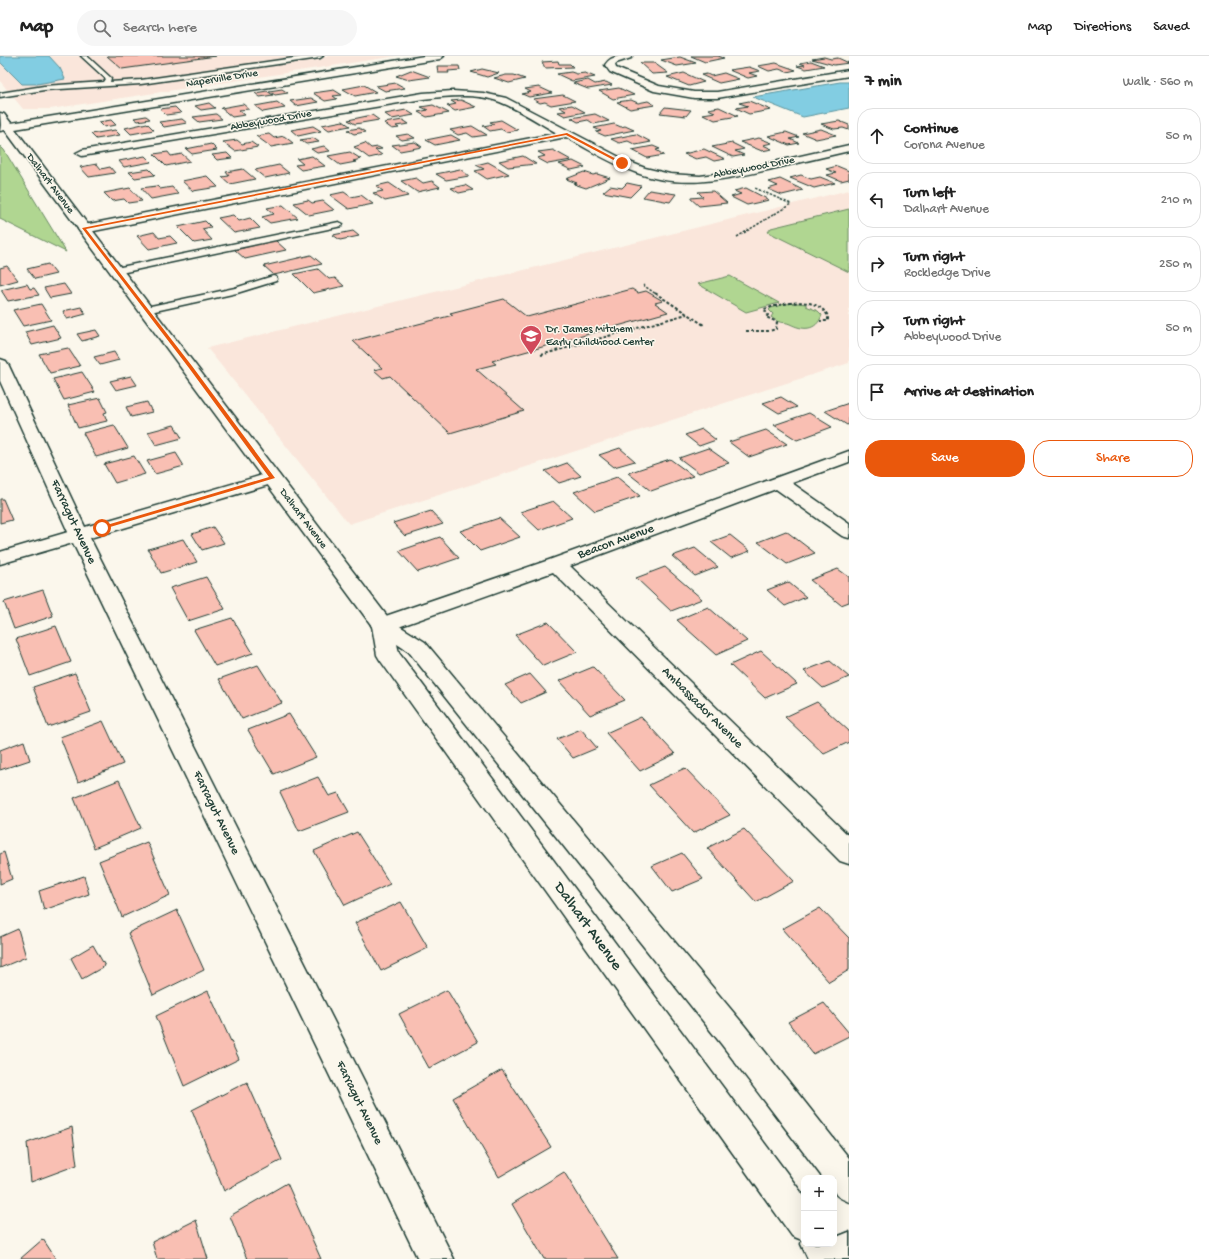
<!DOCTYPE html>
<meta charset="utf-8">
<style>
:root{--surface:#fff;--page:#f6f6f6;--text:#222;--muted:#767676;--line:#e0e0e0;--accent:#ea580c}
body{margin:0;font-family:"Gochi Hand",sans-serif;background:var(--page);color:var(--text)}
.controls{position:absolute;right:12px;bottom:12px;display:grid;overflow:hidden;border-radius:8px;box-shadow:0 4px 16px #0002}
.controls button{width:36px;height:36px;display:grid;place-items:center;padding:0;border:0;border-bottom:1px solid var(--line);background:var(--surface);color:var(--text);font:20px sans-serif}
.stop{position:absolute;width:12px;height:12px;margin:-9px;border:3px solid #ea580c;border-radius:50%;background:#fff}
.stop.end{background:#ea580c;border-color:#fff;box-shadow:0 1px 4px #0008}
.list{margin:0;padding:0;list-style:none}
h2{display:flex;justify-content:space-between;align-items:center;height:52px;margin:0;padding:0 16px;font-size:17px}
h2 small{font-size:13px;font-weight:400;color:var(--muted)}
.list li{display:grid;grid-template-columns:26px 1fr auto;gap:12px;align-items:center;box-sizing:border-box;height:56px;margin:0 8px 8px;padding:0 8px;border:1px solid var(--line);border-radius:16px}
.list b{display:block;font-size:15px;white-space:nowrap}
.list p{margin:0;font-size:13px;white-space:nowrap;color:var(--muted)}
.list em{font-size:13px;font-style:normal;color:var(--muted)}
.actions{display:flex;gap:8px;padding:12px 16px}
.actions a{flex:1;padding:9px 0;border:1px solid var(--accent);border-radius:16px;text-align:center;font-size:14px;color:var(--accent)}
.actions .main{background:var(--accent);color:#fff}
.icon{flex:none;width:22px;height:22px;fill:none;stroke:currentColor;stroke-width:2;stroke-linecap:round;stroke-linejoin:round}
.map{position:relative;flex:none;width:849px;height:1203px;overflow:hidden}
header{display:flex;align-items:center;gap:24px;box-sizing:border-box;height:56px;padding:0 20px;background:var(--surface);border-bottom:1px solid var(--line)}
header strong{font-size:19px}
nav{display:flex;gap:22px;margin-inline-start:auto;font-size:14px}
.search{width:280px;height:36px;background:var(--page);display:flex;align-items:center;gap:10px;box-sizing:border-box;padding:0 14px;border-radius:22px;color:var(--muted);font-size:15px}
main{display:flex}
aside{flex:1;background:var(--surface)}
.map>svg:first-child{display:block}
.built{fill:#fae6db}
.green{fill:#b0d691;stroke:#688a62}
.water{fill:#82cde2;stroke:#5a939c}
.building{fill:#f9bfb3;stroke:#1f3d34}
.lines{fill:none;stroke-linecap:round;stroke-linejoin:round}
.lane-casing{stroke:#1f3d34;stroke-width:3}
.street-casing{stroke:#1f3d34;stroke-width:3}
.secondary-casing{stroke:#1f3d34;stroke-width:3}
.path-far1{stroke:#1f3d34;stroke-width:1.5;stroke-dasharray:2.5 1.5;stroke-linecap:butt}
.path{stroke:#1f3d34;stroke-width:2;stroke-dasharray:3 2;stroke-linecap:butt}
.lane{fill:#fbf7ec;fill-rule:evenodd}
.street{fill:#fbf7ec;fill-rule:evenodd}
.secondary{fill:#fbf7ec;fill-rule:evenodd}
.route{fill:#ea580c}
.labels{text-anchor:middle;dominant-baseline:central;stroke-width:3;stroke-linejoin:round;paint-order:stroke}
.far-street-label{font-size:11px;fill:#1f3d34;stroke:#fbf7ec}
.far-poi-label{font-size:11px;fill:#1f3d34;stroke:#fbf7ec;text-anchor:start}
.street-label{font-size:13px;fill:#1f3d34;stroke:#fbf7ec}
.near-street-label{font-size:16px;fill:#1f3d34;stroke:#fbf7ec}
</style>
<header>
<strong>Map</strong>
<div class="search"><svg class="icon" aria-label="search" viewBox="0 0 24 24"><circle cx="10" cy="10" r="6"/><path d="M15 15l6 6"/></svg>Search here</div>
<nav><a>Map</a><a>Directions</a><a>Saved</a></nav>
</header>
<main>
<div class="map">
<svg width="849" height="1203" viewBox="0 0 849 1203">
<rect width="100%" height="100%" fill="#fbf7ec"/>
<filter id="ink" filterUnits="userSpaceOnUse"><feTurbulence type="fractalNoise" baseFrequency=".025" numOctaves="2"/><feDisplacementMap in="SourceGraphic" scale="8" xChannelSelector="R" yChannelSelector="G"/><feConvolveMatrix kernelMatrix="1 2 1 2 8 2 1 2 1" color-interpolation-filters="sRGB"/></filter>
<g filter="url(#ink)">
<!-- built -->
<path class="built" d="M 0,0 L 397,0 L 50,53 L 23,53 L 0,25 Z
M 849,134 L 849,307 L 349,468 L 207,292 Z"/>
<!-- green -->
<path class="green" d="M 0,90 L 4,94 L 66,196 L 0,163 Z
M 849,153 L 849,216 L 768,176 L 771,172 Z
M 730,220 L 779,247 L 746,256 L 698,228 Z
M 798,247 L 806,248 L 806,250 L 818,255 L 822,259 C 816,276 802,274 790,268 C 786,266 783,267 780,266 C 777,266 774,263 771,261 L 773,258 L 769,254 L 771,252 L 785,248 Z"/>
<!-- water -->
<path class="water" d="M 0,0 L 49,0 L 60,12 L 65,23 L 37,28 L 22,28 L 0,6 Z
M 840,26 L 849,26 L 849,52 L 803,61 L 753,41 Z"/>
<!-- building -->
<path class="building" d="M 107,0 L 216,0 L 122,13 Z
M 691,0 L 718,0 L 724,2 L 705,6 Z
M 680,1 L 696,7 L 677,10 L 661,4 Z
M 824,1 L 831,3 L 838,2 L 849,7 L 834,9 L 812,3 Z
M 558,5 L 559,8 L 570,8 L 573,11 L 545,12 L 542,6 Z
M 811,5 L 824,10 L 806,13 L 797,10 L 805,9 L 800,7 Z
M 640,7 L 654,7 L 668,17 L 652,18 Z
M 776,7 L 796,14 L 787,16 L 779,13 L 769,15 L 758,10 Z
M 437,10 L 459,10 L 460,14 L 448,15 L 449,17 L 438,17 Z
M 749,11 L 760,15 L 749,17 L 757,20 L 748,22 L 729,14 Z
M 482,13 L 499,17 L 487,21 L 471,16 Z
M 411,14 L 430,21 L 409,24 L 396,20 Z
M 571,16 L 577,18 L 585,17 L 595,21 L 572,25 L 557,18 Z
M 684,17 L 704,26 L 689,30 L 667,21 Z
M 724,17 L 739,23 L 719,27 L 701,19 L 707,18 L 711,20 Z
M 506,19 L 514,19 L 525,23 L 509,27 L 494,22 Z
M 588,24 L 595,28 L 606,26 L 612,29 L 588,33 L 573,27 Z
M 396,27 L 405,32 L 385,35 L 376,30 Z
M 364,29 L 376,36 L 355,40 L 343,33 Z
M 539,31 L 552,37 L 529,41 L 522,38 L 531,36 L 525,33 Z
M 619,32 L 634,39 L 613,43 L 599,35 Z
M 282,33 L 288,37 L 275,39 L 269,35 Z
M 334,34 L 342,39 L 333,40 L 337,43 L 325,45 L 313,37 Z
M 267,35 L 273,39 L 260,41 L 255,37 Z
M 563,39 L 575,45 L 551,49 L 545,46 L 540,47 L 533,43 Z
M 311,42 L 318,46 L 296,50 L 290,45 Z
M 461,44 L 476,51 L 455,55 L 447,50 L 456,48 L 451,45 Z
M 631,44 L 638,47 L 648,45 L 655,49 L 630,53 L 617,46 Z
M 749,45 L 771,54 L 749,58 L 736,52 L 748,50 L 739,47 Z
M 277,46 L 285,52 L 263,56 L 255,50 Z
M 209,47 L 215,52 L 201,54 L 195,50 Z
M 243,48 L 249,53 L 239,54 L 245,59 L 232,61 L 221,52 Z
M 433,49 L 449,57 L 427,61 L 418,56 L 428,54 L 421,51 Z
M 572,49 L 585,56 L 565,60 L 558,56 L 566,55 L 559,51 Z
M 175,51 L 181,57 L 166,59 L 160,53 Z
M 665,51 L 691,54 L 686,60 L 660,57 Z
M 719,51 L 738,60 L 715,64 L 703,58 L 715,56 L 708,53 Z
M 406,54 L 414,59 L 392,63 L 385,58 Z
M 216,58 L 222,63 L 199,66 L 193,61 Z
M 595,58 L 609,65 L 594,68 L 588,64 L 578,66 L 571,62 Z
M 372,59 L 379,64 L 355,68 L 348,64 Z
M 146,60 L 150,63 L 138,65 L 134,62 Z
M 182,63 L 187,67 L 164,71 L 159,66 Z
M 111,64 L 116,69 L 104,71 L 99,66 Z
M 403,64 L 409,68 L 396,70 L 399,72 L 392,73 L 384,67 Z
M 501,64 L 518,74 L 506,76 L 501,73 L 490,75 L 483,70 L 494,68 L 490,66 Z
M 343,65 L 350,70 L 329,74 L 322,69 Z
M 839,65 L 849,69 L 849,74 L 843,72 L 834,73 L 821,68 Z
M 147,67 L 154,74 L 131,78 L 125,72 Z
M 614,68 L 621,71 L 625,70 L 634,74 L 605,80 L 596,76 L 601,75 L 594,72 Z
M 313,70 L 321,75 L 298,80 L 291,74 Z
M 472,70 L 487,79 L 473,81 L 467,77 L 458,79 L 450,74 Z
M 359,72 L 365,76 L 354,78 L 347,74 Z
M 821,73 L 836,79 L 816,83 L 802,77 Z
M 115,74 L 120,79 L 96,83 L 91,78 Z
M 786,76 L 799,81 L 790,83 L 799,87 L 789,89 L 768,80 Z
M 269,78 L 274,82 L 284,80 L 293,87 L 271,91 L 256,80 Z
M 408,78 L 415,82 L 402,84 L 396,80 Z
M 636,78 L 651,86 L 636,89 L 628,85 L 619,87 L 611,83 Z
M 451,79 L 460,84 L 435,89 L 426,84 Z
M 313,82 L 319,86 L 306,88 L 300,84 Z
M 759,82 L 772,87 L 763,89 L 772,93 L 762,95 L 740,86 Z
M 237,84 L 242,88 L 251,86 L 258,91 L 235,95 L 223,86 Z
M 415,86 L 422,91 L 400,95 L 392,89 Z
M 365,87 L 371,92 L 378,91 L 382,93 L 375,94 L 382,99 L 369,102 L 354,91 Z
M 732,87 L 744,93 L 735,95 L 744,99 L 733,101 L 712,91 Z
M 211,88 L 217,94 L 192,98 L 186,93 Z
M 324,90 L 330,95 L 317,97 L 311,93 Z
M 653,90 L 660,93 L 656,94 L 664,99 L 647,102 L 632,94 Z
M 704,93 L 725,103 L 714,105 L 706,101 L 696,103 L 684,98 Z
M 553,94 L 571,104 L 548,108 L 537,102 L 545,100 L 538,96 Z
M 168,96 L 171,100 L 182,98 L 190,105 L 166,110 L 154,98 Z
M 350,96 L 361,103 L 353,105 L 356,106 L 340,109 L 328,100 Z
M 227,97 L 232,102 L 217,104 L 212,99 Z
M 145,100 L 151,106 L 124,111 L 119,105 Z
M 312,100 L 325,110 L 301,114 L 295,109 L 303,108 L 297,103 Z
M 523,100 L 536,108 L 508,111 L 499,105 Z
M 573,105 L 585,111 L 571,114 L 559,108 Z
M 488,106 L 509,118 L 487,123 L 475,115 L 484,113 L 476,109 Z
M 97,108 L 101,113 L 110,111 L 115,117 L 89,121 L 80,111 Z
M 279,109 L 289,117 L 265,122 L 255,114 Z
M 837,110 L 849,115 L 849,123 L 841,125 L 827,119 L 836,117 L 826,113 Z
M 149,113 L 155,119 L 135,122 L 129,116 Z
M 243,113 L 255,123 L 230,128 L 222,121 L 229,120 L 226,116 Z
M 460,113 L 469,120 L 446,124 L 436,118 Z
M 584,116 L 593,119 L 597,118 L 610,122 L 586,132 L 574,128 L 577,127 L 566,123 Z
M 801,119 L 811,123 L 820,121 L 835,127 L 814,132 L 790,122 Z
M 207,120 L 218,131 L 193,135 L 182,125 Z
M 416,122 L 423,127 L 432,125 L 440,131 L 417,136 L 401,125 Z
M 780,123 L 803,134 L 782,139 L 768,133 L 778,130 L 769,126 Z
M 389,127 L 408,140 L 385,145 L 373,137 L 383,135 L 376,130 Z
M 627,127 L 641,130 L 630,141 L 603,136 L 610,130 L 622,132 Z
M 465,129 L 473,134 L 459,137 L 451,132 Z
M 157,130 L 160,133 L 172,131 L 178,138 L 151,143 L 141,132 Z
M 130,132 L 142,145 L 128,147 L 124,143 L 112,145 L 104,137 Z
M 746,132 L 769,144 L 747,149 L 731,141 L 741,138 L 734,135 Z
M 649,134 L 676,138 L 670,146 L 643,141 Z
M 713,135 L 727,147 L 699,150 L 690,142 L 703,141 L 698,136 Z
M 344,136 L 351,141 L 361,139 L 373,148 L 349,153 L 330,139 Z
M 308,144 L 312,147 L 323,145 L 334,154 L 309,159 L 294,147 Z
M 283,149 L 298,162 L 270,167 L 262,161 L 274,158 L 267,152 Z
M 233,159 L 239,165 L 250,162 L 260,172 L 234,177 L 218,162 Z
M 205,165 L 211,171 L 202,173 L 212,184 L 194,187 L 178,171 Z
M 353,175 L 359,180 L 340,184 L 333,179 Z
M 154,176 L 159,182 L 170,180 L 177,187 L 149,193 L 137,180 Z
M 275,184 L 286,194 L 245,203 L 235,194 Z
M 311,199 L 322,208 L 274,219 L 264,210 Z
M 48,208 L 56,218 L 35,223 L 27,213 Z
M 7,210 L 18,224 L 0,229 L 0,212 Z
M 318,213 L 329,223 L 335,222 L 344,230 L 313,237 L 294,218 Z
M 27,228 L 30,233 L 34,232 L 39,239 L 8,245 L 1,234 Z
M 64,228 L 71,238 L 50,242 L 44,232 Z
M 632,233 L 638,237 L 646,235 L 663,245 L 655,247 L 668,256 L 492,305 L 496,308 L 476,313 L 524,355 L 450,377 L 390,320 L 383,322 L 374,314 L 382,312 L 353,285 L 453,259 L 450,257 L 504,243 L 527,261 Z
M 41,248 L 51,264 L 23,270 L 13,254 Z
M 81,251 L 86,258 L 67,263 L 63,255 Z
M 53,269 L 61,282 L 32,289 L 25,276 Z
M 96,274 L 100,280 L 82,285 L 77,278 Z
M 68,292 L 80,310 L 50,317 L 39,298 Z
M 114,296 L 119,304 L 100,309 L 94,301 Z
M 82,316 L 95,336 L 64,344 L 53,323 Z
M 131,320 L 137,329 L 116,334 L 110,325 Z
M 781,341 L 797,351 L 779,357 L 763,347 Z
M 100,342 L 107,356 L 104,357 L 107,365 L 78,372 L 68,349 Z
M 147,346 L 152,356 L 131,361 L 126,351 Z
M 849,347 L 849,368 L 847,369 L 825,355 Z
M 809,357 L 832,371 L 797,384 L 774,369 Z
M 114,369 L 128,392 L 96,401 L 83,377 Z
M 174,369 L 182,382 L 156,389 L 148,376 Z
M 702,373 L 716,384 L 699,390 L 685,379 Z
M 766,374 L 787,388 L 749,401 L 729,386 Z
M 620,392 L 635,405 L 614,411 L 599,399 Z
M 708,392 L 729,407 L 699,417 L 679,402 Z
M 176,397 L 184,410 L 155,418 L 147,405 Z
M 134,400 L 145,418 L 115,427 L 104,408 Z
M 670,403 L 693,420 L 651,435 L 628,417 Z
M 567,407 L 581,420 L 559,427 L 545,415 Z
M 617,421 L 640,440 L 595,455 L 574,436 Z
M 0,443 L 3,443 L 12,464 L 0,467 Z
M 553,445 L 572,462 L 539,474 L 520,456 Z
M 431,455 L 443,468 L 405,480 L 393,467 Z
M 499,462 L 520,481 L 480,495 L 460,475 Z
M 213,471 L 224,487 L 202,494 L 192,478 Z
M 786,475 L 815,497 L 787,508 L 758,486 Z
M 730,479 L 750,495 L 731,502 L 711,486 Z
M 440,481 L 459,502 L 418,516 L 399,495 Z
M 183,483 L 197,506 L 161,517 L 148,493 Z
M 695,492 L 718,511 L 695,520 L 672,500 Z
M 665,511 L 702,543 L 671,555 L 636,522 Z
M 838,513 L 849,521 L 849,546 L 841,549 L 810,524 Z
M 206,521 L 225,553 L 188,565 L 170,532 Z
M 788,526 L 806,541 L 785,550 L 767,534 Z
M 43,534 L 53,560 L 14,573 L 4,546 Z
M 708,551 L 747,585 L 716,599 L 677,564 Z
M 232,562 L 253,597 L 215,610 L 194,574 Z
M 548,566 L 577,596 L 543,610 L 515,579 Z
M 56,570 L 71,606 L 30,620 L 16,583 Z
M 761,595 L 797,628 L 765,642 L 730,609 Z
M 830,605 L 849,621 L 823,632 L 804,615 Z
M 258,609 L 282,647 L 242,663 L 219,623 Z
M 593,611 L 625,644 L 590,659 L 559,625 Z
M 75,617 L 91,656 L 48,671 L 33,631 Z
M 530,618 L 546,636 L 521,647 L 505,629 Z
M 817,646 L 849,675 L 849,686 L 824,698 L 785,661 Z
M 289,658 L 316,701 L 274,718 L 248,674 Z
M 641,661 L 675,698 L 640,715 L 606,677 Z
M 103,665 L 123,708 L 78,726 L 60,681 Z
M 581,673 L 597,692 L 573,702 L 557,683 Z
M 24,685 L 30,704 L 0,714 L 0,694 Z
M 685,712 L 730,759 L 693,777 L 649,729 Z
M 318,721 L 329,740 L 338,737 L 349,756 L 299,775 L 280,736 Z
M 119,724 L 141,772 L 94,792 L 74,742 Z
M 744,773 L 794,825 L 756,846 L 707,792 Z
M 357,776 L 390,828 L 345,849 L 314,795 Z
M 147,786 L 170,839 L 122,861 L 99,805 Z
M 4,796 L 12,823 L 0,828 L 0,798 Z
M 682,797 L 703,823 L 672,836 L 652,810 Z
M 84,820 L 89,838 L 44,854 L 39,835 Z
M 401,846 L 428,892 L 381,915 L 355,867 Z
M 820,852 L 849,882 L 849,914 L 829,926 L 782,873 Z
M 177,854 L 204,914 L 153,939 L 128,877 Z
M 18,873 L 26,901 L 0,912 L 0,881 Z
M 93,889 L 105,910 L 82,923 L 71,902 Z
M 447,934 L 478,986 L 429,1012 L 399,958 Z
M 208,935 L 239,1003 L 184,1030 L 156,960 Z
M 824,947 L 849,977 L 849,980 L 813,998 L 788,966 Z
M 502,1014 L 551,1091 L 499,1121 L 453,1042 Z
M 247,1026 L 282,1104 L 224,1135 L 192,1054 Z
M 72,1071 L 77,1109 L 31,1126 L 27,1087 Z
M 564,1116 L 618,1203 L 544,1203 L 512,1148 Z
M 287,1127 L 321,1203 L 247,1203 L 230,1160 Z
M 196,1164 L 208,1203 L 157,1203 L 152,1186 Z
M 43,1183 L 56,1203 L 20,1203 Z"/>
<g class="lines">
<!-- lane casing -->
<g class="lane-casing">
<path id="lane" d="M 81,0 L 87,0 L 111,22 L 110,26 L 141,24 L 308,0 L 323,0 L 320,2 L 141,28 L 44,34 L 0,41 L 0,37 L 44,30 L 104,26 L 106,23 Z
M 339,166 L 343,168 L 342,170 L 116,218 L 112,215 L 116,212 Z
M 273,220 L 276,221 L 277,223 L 276,225 L 237,237 L 146,257 L 141,254 L 146,251 L 235,232 Z"/>
</g>
<!-- street casing -->
<g class="street-casing">
<path id="street" d="M 619,0 L 632,0 L 631,2 L 616,7 L 615,9 L 616,12 L 659,30 L 694,36 L 717,36 L 849,14 L 849,20 L 717,42 L 694,42 L 654,35 L 610,16 L 605,9 C 609,3 612,2 619,0 Z
M 453,35 L 483,37 L 506,42 L 627,105 L 645,112 L 670,118 L 700,120 L 730,116 L 849,89 L 849,95 C 823,101 797,107 772,113 C 727,123 682,134 637,117 C 612,108 589,94 566,81 L 84,177 L 80,176 L 78,173 L 80,170 L 84,169 L 557,77 C 539,67 520,54 500,46 C 477,37 447,40 423,43 L 82,100 L 76,97 L 82,94 L 423,37 Z
M 0,303 L 6,305 L 8,308 L 85,471 L 266,418 L 272,417 L 278,418 L 281,422 L 278,426 L 90,482 L 454,1203 L 418,1203 L 73,487 L 0,508 L 0,496 L 68,476 L 0,325 Z
M 849,395 L 849,406 L 792,427 L 849,467 L 849,482 L 842,480 L 776,433 L 570,510 L 849,780 L 849,808 L 840,805 L 553,516 L 390,574 L 382,576 L 374,574 L 371,569 L 374,564 L 549,504 Z
M 849,1176 L 849,1203 L 816,1203 C 821,1192 821,1188 834,1188 L 834,1182 Z"/>
</g>
<!-- secondary casing -->
<g class="secondary-casing">
<path id="secondary" d="M 424,0 L 444,0 L 440,3 L 15,73 L 390,564 L 425,586 L 744,969 L 849,1102 L 849,1146 C 833,1139 834,1139 834,1122 L 823,1122 L 722,989 L 409,596 L 397,588 L 399,597 L 804,1140 L 804,1188 L 834,1188 L 834,1181 L 841,1191 L 847,1203 L 808,1203 L 801,1188 L 802,1184 L 792,1180 L 380,604 L 377,599 L 372,570 L 5,74 L 0,75 L 1,69 L 0,57 L 4,58 L 11,67 Z"/>
</g>
<!-- path-far1 -->
<path class="path-far1" d="M 737,181 L 791,148 L 755,132
M 643,229 L 656,238"/>
<!-- path -->
<path class="path" d="M 655,237 L 704,269
M 746,275 L 769,275 L 776,273 L 777,266 L 766,261 L 768,259 L 764,253 C 783,248 815,238 828,260 L 828,265 L 820,265
M 541,299 L 687,258"/>
<!-- lane -->
<use href="#lane" class="lane"/>
<!-- street -->
<use href="#street" class="street"/>
<!-- secondary -->
<use href="#secondary" class="secondary"/>
</g>
</g>
<!-- route -->
<path class="route" d="M 567,77 L 624,107 L 621,108 L 566,79 L 86,173 L 192,310 L 275,422 L 100,474 L 100,471 L 269,421 L 189,312 L 82,172 Z"/>
<!-- icons -->
<defs>
<g id="school-pin" transform="scale(1.15)"><path d="M0 17L-7.5 6A9.5 9.5 0 1 1 7.5 6Z" fill="#d1495b" stroke="#fbf7ec"/><path d="M0-5L7-2L0 1L-7-2ZM-4 1L0 2.5L4 1V4Q0 6-4 4Z" fill="#fff"/></g>
</defs>
<g fill-rule="evenodd">
<use href="#school-pin" x="531" y="280"/>
</g>
<g class="labels">
<!-- far-street labels -->
<g class="far-street-label">
<text transform="translate(222 23) rotate(-9)">Naperville Drive</text>
<text transform="translate(271 65) rotate(-10)">Abbeywood Drive</text>
<text transform="translate(754 112) rotate(-11)">Abbeywood Drive</text>
<text transform="translate(50 128) rotate(53)">Dalhart Avenue</text>
<text transform="translate(303 463) rotate(53)">Dalhart Avenue</text>
</g>
<!-- far-poi labels -->
<g class="far-poi-label">
<text x="546" y="274">Dr. James Mitchem<tspan x="546" dy="13">Early Childhood Center</tspan></text>
</g>
<!-- street labels -->
<g class="street-label">
<text transform="translate(73 466) rotate(65)">Farragut Avenue</text>
<text transform="translate(616 486) rotate(-20)">Beacon Avenue</text>
<text transform="translate(702 652) rotate(45)">Ambassador Avenue</text>
<text transform="translate(216 757) rotate(64)">Farragut Avenue</text>
<text transform="translate(359 1047) rotate(64)">Farragut Avenue</text>
</g>
<!-- near-street labels -->
<g class="near-street-label">
<text transform="translate(587 871) rotate(54)">Dalhart Avenue</text>
</g>
</g>
</svg>
<div class="controls">
<button>+</button>
<button>−</button>
</div>
<div class="stop" style="left:102px;top:472px"></div>
<div class="stop end" style="left:622px;top:107px"></div>
</div>
<aside>
<h2>7 min<small>Walk · 560 m</small></h2>
<ul class="list">
<li><svg class="icon" aria-label="ahead" viewBox="0 0 24 24"><path d="M12 20V5M6 11l6-6 6 6"/></svg><div><b>Continue</b><p>Corona Avenue</p></div><em>50 m</em></li>
<li><svg class="icon" aria-label="left" viewBox="0 0 24 24"><path d="M17 20v-9H6M10 6l-5 5 5 5"/></svg><div><b>Turn left</b><p>Dalhart Avenue</p></div><em>210 m</em></li>
<li><svg class="icon" aria-label="right" viewBox="0 0 24 24"><path d="M7 20v-9h11M14 6l5 5-5 5"/></svg><div><b>Turn right</b><p>Rockledge Drive</p></div><em>250 m</em></li>
<li><svg class="icon" aria-label="right" viewBox="0 0 24 24"><path d="M7 20v-9h11M14 6l5 5-5 5"/></svg><div><b>Turn right</b><p>Abbeywood Drive</p></div><em>50 m</em></li>
<li><svg class="icon" aria-label="arrive" viewBox="0 0 24 24"><path d="M6 21V4h12l-3 4 3 4H6"/></svg><div><b>Arrive at destination</b></div></li>
</ul>
<div class="actions"><a class="main">Save</a><a>Share</a></div>
</aside>
</main>
